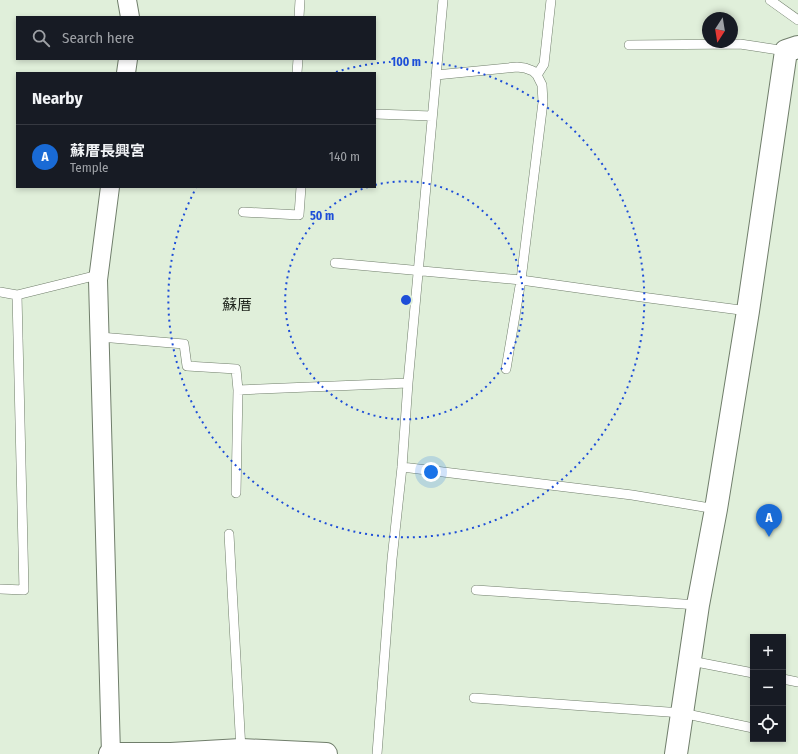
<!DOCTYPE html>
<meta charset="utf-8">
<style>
:root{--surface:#171b24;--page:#242831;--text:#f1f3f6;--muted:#9ea1a6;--line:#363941;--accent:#196ad5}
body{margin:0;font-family:"Fira Sans Condensed","Noto Sans TC",sans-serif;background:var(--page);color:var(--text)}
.controls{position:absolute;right:12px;bottom:12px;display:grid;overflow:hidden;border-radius:0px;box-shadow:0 2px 6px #0003}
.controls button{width:36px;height:36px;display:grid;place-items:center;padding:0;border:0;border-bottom:1px solid var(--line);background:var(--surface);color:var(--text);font:20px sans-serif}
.compass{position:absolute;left:702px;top:12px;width:36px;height:36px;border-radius:50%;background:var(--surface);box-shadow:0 2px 6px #0003;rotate:192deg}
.you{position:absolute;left:431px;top:472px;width:14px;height:14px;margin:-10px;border:3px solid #fff;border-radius:50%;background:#1a73e8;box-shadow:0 0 0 6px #1a73e833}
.badge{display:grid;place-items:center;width:26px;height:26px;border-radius:50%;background:var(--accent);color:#fff;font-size:13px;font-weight:700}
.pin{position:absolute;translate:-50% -33px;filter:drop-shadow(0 1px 2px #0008)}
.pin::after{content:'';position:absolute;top:21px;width:14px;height:12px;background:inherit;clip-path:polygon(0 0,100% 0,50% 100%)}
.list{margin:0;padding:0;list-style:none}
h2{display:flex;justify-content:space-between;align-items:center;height:52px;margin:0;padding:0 16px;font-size:17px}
h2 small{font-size:13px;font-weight:400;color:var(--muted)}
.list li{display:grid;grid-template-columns:26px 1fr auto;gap:12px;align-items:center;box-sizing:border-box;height:64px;padding:0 16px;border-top:1px solid var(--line)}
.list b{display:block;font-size:15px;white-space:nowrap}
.list p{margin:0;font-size:13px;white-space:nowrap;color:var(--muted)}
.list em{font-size:13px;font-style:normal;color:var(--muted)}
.icon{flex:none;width:22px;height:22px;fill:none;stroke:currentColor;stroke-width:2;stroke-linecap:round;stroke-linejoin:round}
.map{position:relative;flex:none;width:798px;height:754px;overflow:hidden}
.search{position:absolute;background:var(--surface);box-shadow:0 2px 6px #0003;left:16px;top:16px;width:360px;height:44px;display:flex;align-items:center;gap:10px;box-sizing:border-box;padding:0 14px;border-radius:0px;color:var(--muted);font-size:15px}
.panel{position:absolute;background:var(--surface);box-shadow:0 2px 6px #0003;left:16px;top:72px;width:360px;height:116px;border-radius:0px}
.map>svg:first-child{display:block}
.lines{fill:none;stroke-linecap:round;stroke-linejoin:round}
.service-casing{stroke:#707e6b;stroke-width:10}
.minor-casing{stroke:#707e6b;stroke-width:20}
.tertiary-casing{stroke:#707e6b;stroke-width:24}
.service{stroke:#fff;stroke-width:9}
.minor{stroke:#fff;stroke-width:18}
.tertiary{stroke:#fff;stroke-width:22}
.ring{fill:none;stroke:#1d4ed8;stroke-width:2;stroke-dasharray:2 4}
.labels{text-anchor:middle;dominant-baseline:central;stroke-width:4;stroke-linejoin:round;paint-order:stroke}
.quarter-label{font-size:15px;fill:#21271f;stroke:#e0efda}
.centre{fill:#1d4ed8;stroke:#e0efda;stroke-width:2}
.ring-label{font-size:12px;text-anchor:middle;font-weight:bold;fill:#1d4ed8;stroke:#e0efda;stroke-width:4;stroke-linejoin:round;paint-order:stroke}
</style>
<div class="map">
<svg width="798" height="754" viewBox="0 0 798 754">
<rect width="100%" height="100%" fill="#e0efda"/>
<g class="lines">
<!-- service casing -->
<g class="service-casing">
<path id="service" d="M 770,0 L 798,20
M 299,17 L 300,0
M 629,45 L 740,44 L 786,51
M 297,73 L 298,59
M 436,75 L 517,67 L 525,68 L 533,71 L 537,75 L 542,85 L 543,102 L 521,280 L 506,369
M 537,75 L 544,64 L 551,0
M 375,114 L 432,116
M 243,212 L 299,215 L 301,187
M 335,263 L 521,280 L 649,298 L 748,311
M 0,292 L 17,295 L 98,275
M 100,337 L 184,344 L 187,366 L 236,369 L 238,390
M 402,467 L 632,495 L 716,509
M 236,493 L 238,390 L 408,383
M 229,534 L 241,750
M 0,589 L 24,590 L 17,295
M 476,590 L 698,605
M 691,661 L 753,673
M 783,679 L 798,682
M 474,698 L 682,713 L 753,728
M 377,754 L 392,559 L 402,467 L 408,383 L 443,0"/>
</g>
<!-- minor casing -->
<g class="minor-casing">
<path id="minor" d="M 127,0 L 130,17
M 126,73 L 128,59
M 110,187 L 98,280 L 111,754"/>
</g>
<!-- tertiary casing -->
<g class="tertiary-casing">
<path id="tertiary" d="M 110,754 L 171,754 L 241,750 L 326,754
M 676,754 L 698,605 L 716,509 L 748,311 L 786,51 L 798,47"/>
</g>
<!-- service -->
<use href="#service" class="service"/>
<!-- minor -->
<use href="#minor" class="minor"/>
<!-- tertiary -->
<use href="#tertiary" class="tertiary"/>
</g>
<!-- distance rings -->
<g class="ring">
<path d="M375 185A119 119 0 1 1 368 187"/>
<path d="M336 72A238 238 0 1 1 196 188"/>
</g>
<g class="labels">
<!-- quarter labels -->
<g class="quarter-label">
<text x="237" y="305">蘇厝</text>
</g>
</g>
<circle cx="406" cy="300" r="6" class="centre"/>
<g class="ring-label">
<text x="406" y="66">100 m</text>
<text x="322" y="220">50 m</text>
</g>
</svg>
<div class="controls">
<button>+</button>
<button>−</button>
<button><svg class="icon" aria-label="locate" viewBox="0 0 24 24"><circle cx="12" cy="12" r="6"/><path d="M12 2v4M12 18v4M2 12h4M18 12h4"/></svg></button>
</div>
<svg class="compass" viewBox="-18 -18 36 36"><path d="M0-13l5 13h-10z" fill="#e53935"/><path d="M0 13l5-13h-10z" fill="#9ea1a6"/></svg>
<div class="you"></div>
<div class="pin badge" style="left:769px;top:537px">A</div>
<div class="search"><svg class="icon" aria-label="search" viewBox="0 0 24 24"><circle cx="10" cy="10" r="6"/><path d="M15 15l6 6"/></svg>Search here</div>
<section class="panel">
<h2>Nearby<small></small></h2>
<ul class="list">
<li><span class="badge">A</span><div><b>蘇厝長興宮</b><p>Temple</p></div><em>140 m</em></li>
</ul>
</section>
</div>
